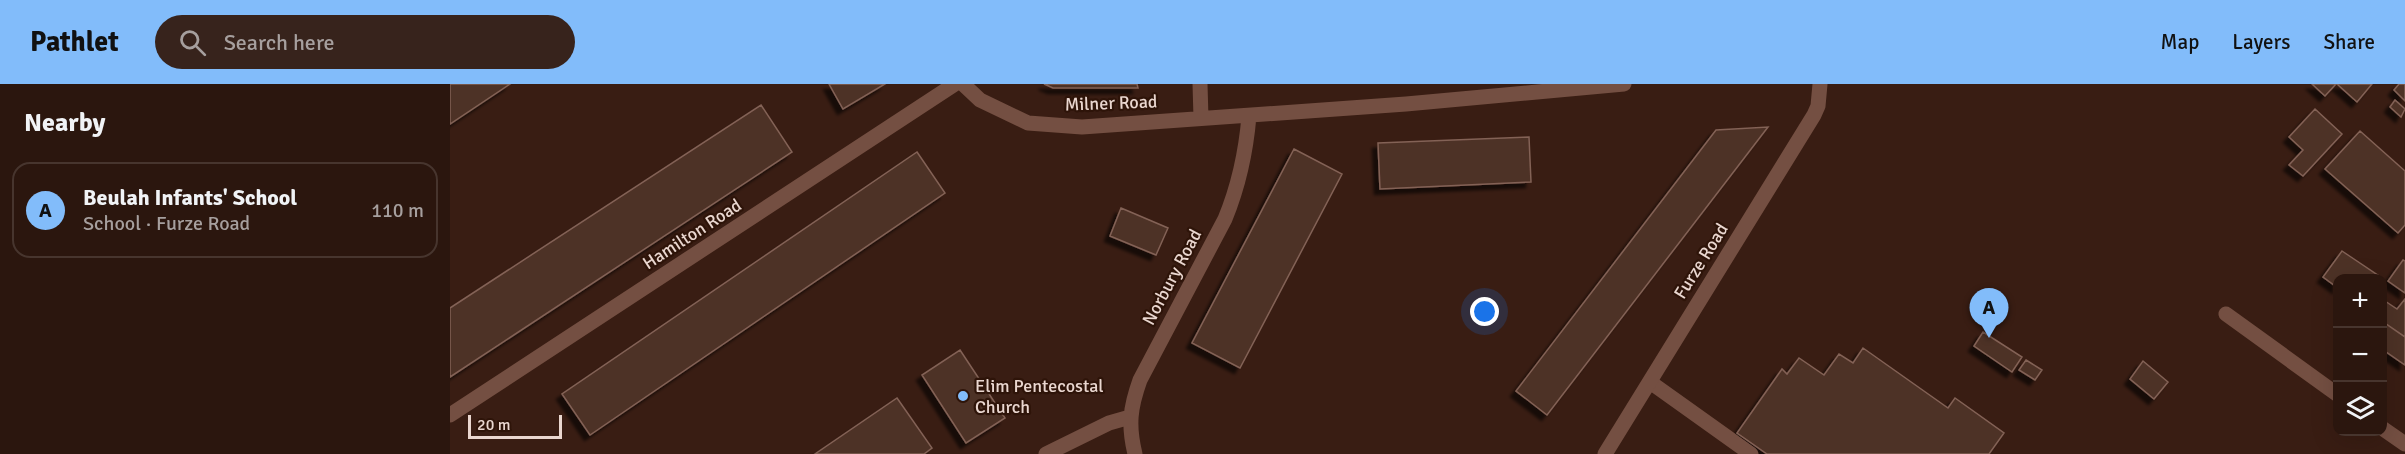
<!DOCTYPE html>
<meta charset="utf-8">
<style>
:root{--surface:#2b160e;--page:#37231c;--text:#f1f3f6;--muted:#a69f9e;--line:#47352e;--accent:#82bcfa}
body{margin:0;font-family:Signika,sans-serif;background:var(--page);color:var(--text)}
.controls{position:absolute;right:18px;bottom:18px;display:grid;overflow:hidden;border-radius:12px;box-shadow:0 6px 24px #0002}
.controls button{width:54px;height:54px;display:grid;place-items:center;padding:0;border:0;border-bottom:2px solid var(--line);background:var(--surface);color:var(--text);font:30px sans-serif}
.scale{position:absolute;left:18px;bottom:15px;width:94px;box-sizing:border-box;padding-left:6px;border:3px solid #ead7d0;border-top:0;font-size:16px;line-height:21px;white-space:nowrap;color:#ead7d0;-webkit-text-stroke:4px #2e1409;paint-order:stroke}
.you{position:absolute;left:1035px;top:228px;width:21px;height:21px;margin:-15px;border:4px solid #fff;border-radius:50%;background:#1a73e8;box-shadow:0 0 0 9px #1a73e833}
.badge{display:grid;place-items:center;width:39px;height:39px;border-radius:50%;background:var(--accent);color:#111;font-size:20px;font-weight:700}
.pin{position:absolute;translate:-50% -50px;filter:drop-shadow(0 2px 3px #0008)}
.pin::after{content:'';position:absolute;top:32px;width:21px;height:18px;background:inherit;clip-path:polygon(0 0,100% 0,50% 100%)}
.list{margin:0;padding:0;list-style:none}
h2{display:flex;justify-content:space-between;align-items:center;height:78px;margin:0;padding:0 24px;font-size:26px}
h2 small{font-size:20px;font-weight:400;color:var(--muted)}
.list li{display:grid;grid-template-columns:39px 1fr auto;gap:18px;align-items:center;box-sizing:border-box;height:96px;margin:0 12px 12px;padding:0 12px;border:2px solid var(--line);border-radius:18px}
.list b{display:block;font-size:22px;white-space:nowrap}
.list p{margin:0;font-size:20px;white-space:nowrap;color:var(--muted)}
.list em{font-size:20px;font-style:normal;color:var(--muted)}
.icon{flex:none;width:33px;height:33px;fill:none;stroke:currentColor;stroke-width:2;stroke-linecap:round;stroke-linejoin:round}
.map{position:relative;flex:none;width:1955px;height:370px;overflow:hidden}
header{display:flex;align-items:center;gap:36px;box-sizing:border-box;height:84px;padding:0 30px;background:var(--accent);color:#111}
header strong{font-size:28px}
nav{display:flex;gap:33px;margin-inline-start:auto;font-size:21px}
.search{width:420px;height:54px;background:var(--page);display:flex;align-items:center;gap:15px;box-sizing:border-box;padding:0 21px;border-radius:33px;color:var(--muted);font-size:22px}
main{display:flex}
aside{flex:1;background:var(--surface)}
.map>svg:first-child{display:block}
.building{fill:#4e3126;stroke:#836256;stroke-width:1.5;filter:url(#shadow)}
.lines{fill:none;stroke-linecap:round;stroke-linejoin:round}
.lane{stroke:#744f42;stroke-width:15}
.street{stroke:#744f42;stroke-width:15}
.poi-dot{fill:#82bcfa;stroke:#2e1409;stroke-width:2}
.labels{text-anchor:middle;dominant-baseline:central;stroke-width:4.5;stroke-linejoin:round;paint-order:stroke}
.street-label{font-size:18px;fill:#ead7d0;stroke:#2e1409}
.poi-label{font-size:18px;fill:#ead7d0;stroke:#2e1409;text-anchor:start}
</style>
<header>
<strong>Pathlet</strong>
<div class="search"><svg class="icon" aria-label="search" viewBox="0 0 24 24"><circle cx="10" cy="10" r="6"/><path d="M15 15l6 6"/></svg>Search here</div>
<nav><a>Map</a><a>Layers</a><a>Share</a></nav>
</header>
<main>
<aside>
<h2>Nearby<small></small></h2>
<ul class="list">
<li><span class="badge">A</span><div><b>Beulah Infants' School</b><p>School · Furze Road</p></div><em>110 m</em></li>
</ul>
</aside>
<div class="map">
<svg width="1955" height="370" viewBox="0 0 1955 370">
<defs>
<filter id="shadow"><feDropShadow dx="-5.5" dy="5.5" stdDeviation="1.5" flood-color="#0009"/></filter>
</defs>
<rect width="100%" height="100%" fill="#391d13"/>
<!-- building -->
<path class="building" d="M 0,0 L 60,0 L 0,40 Z
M 379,0 L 435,0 L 393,25 Z
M 594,0 L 687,0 L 688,4 L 603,4 Z
M 1862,0 L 1886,0 L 1875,12 Z
M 1887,0 L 1922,0 L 1907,18 Z
M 1949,0 L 1955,0 L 1955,17 L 1944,6 Z
M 1945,16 L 1955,25 L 1951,33 L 1940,23 Z
M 311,21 L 342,68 L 0,293 L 0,224 Z
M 1865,25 L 1892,50 L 1853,92 L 1839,81 L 1853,66 L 1839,53 Z
M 1318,43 L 1097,331 L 1066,307 L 1266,46 Z
M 1910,47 L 1955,87 L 1955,141 L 1948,149 L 1875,85 Z
M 1079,53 L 1081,98 L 930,105 L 928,59 Z
M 844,65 L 892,90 L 790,284 L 742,259 Z
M 467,68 L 495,109 L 140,351 L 112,310 Z
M 671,124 L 718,144 L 706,171 L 660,152 Z
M 1892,167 L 1932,194 L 1932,195 L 1888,195 L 1888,204 L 1873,193 Z
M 1953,176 L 1955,177 L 1955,209 L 1938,197 Z
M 1932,215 L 1947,225 L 1955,215 L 1955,253 L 1932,237 Z
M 1932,237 L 1955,253 L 1955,281 L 1932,265 Z
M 1533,248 L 1572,273 L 1562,288 L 1524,262 Z
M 1413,264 L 1498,324 L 1505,314 L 1554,349 L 1539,370 L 1317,370 L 1287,349 L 1332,285 L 1337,290 L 1349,274 L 1374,291 L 1389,270 L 1403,279 Z
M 510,266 L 555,334 L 516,359 L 472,291 Z
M 1576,276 L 1592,286 L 1585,296 L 1569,286 Z
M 1693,277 L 1718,298 L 1704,315 L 1680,295 Z
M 447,314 L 482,364 L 474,370 L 365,370 Z"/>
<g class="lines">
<!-- lane -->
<path class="lane" d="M 1776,230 L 1888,311
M 1200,298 L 1301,370
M 1932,344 L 1955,360"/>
<!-- street -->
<path class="street" d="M 513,0 L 530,16 L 578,39 L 632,43 L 956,20 L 1174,0
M 750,0 L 751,34
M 0,331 L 505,0
M 596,370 L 659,339 L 680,333
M 685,370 C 678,341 680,324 690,296 L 775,135 C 789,101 796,68 799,32
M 1155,370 L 1364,31 L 1368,22 L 1370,0"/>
</g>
<!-- markers -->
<circle class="poi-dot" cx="513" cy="312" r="6"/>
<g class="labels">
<!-- street labels -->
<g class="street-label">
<text transform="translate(661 19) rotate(-2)">Milner Road</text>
<text transform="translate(242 150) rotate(-33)">Hamilton Road</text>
<text transform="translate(1251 177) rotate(-58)">Furze Road</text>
<text transform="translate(722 193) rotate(-62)">Norbury Road</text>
</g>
<!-- poi labels -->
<g class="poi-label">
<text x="525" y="302">Elim Pentecostal<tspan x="525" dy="21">Church</tspan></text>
</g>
</g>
</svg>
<div class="controls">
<button>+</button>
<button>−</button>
<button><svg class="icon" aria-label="layers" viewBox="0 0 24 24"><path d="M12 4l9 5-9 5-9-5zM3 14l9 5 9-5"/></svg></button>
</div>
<div class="scale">20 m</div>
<div class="you"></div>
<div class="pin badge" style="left:1539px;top:254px">A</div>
</div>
</main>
